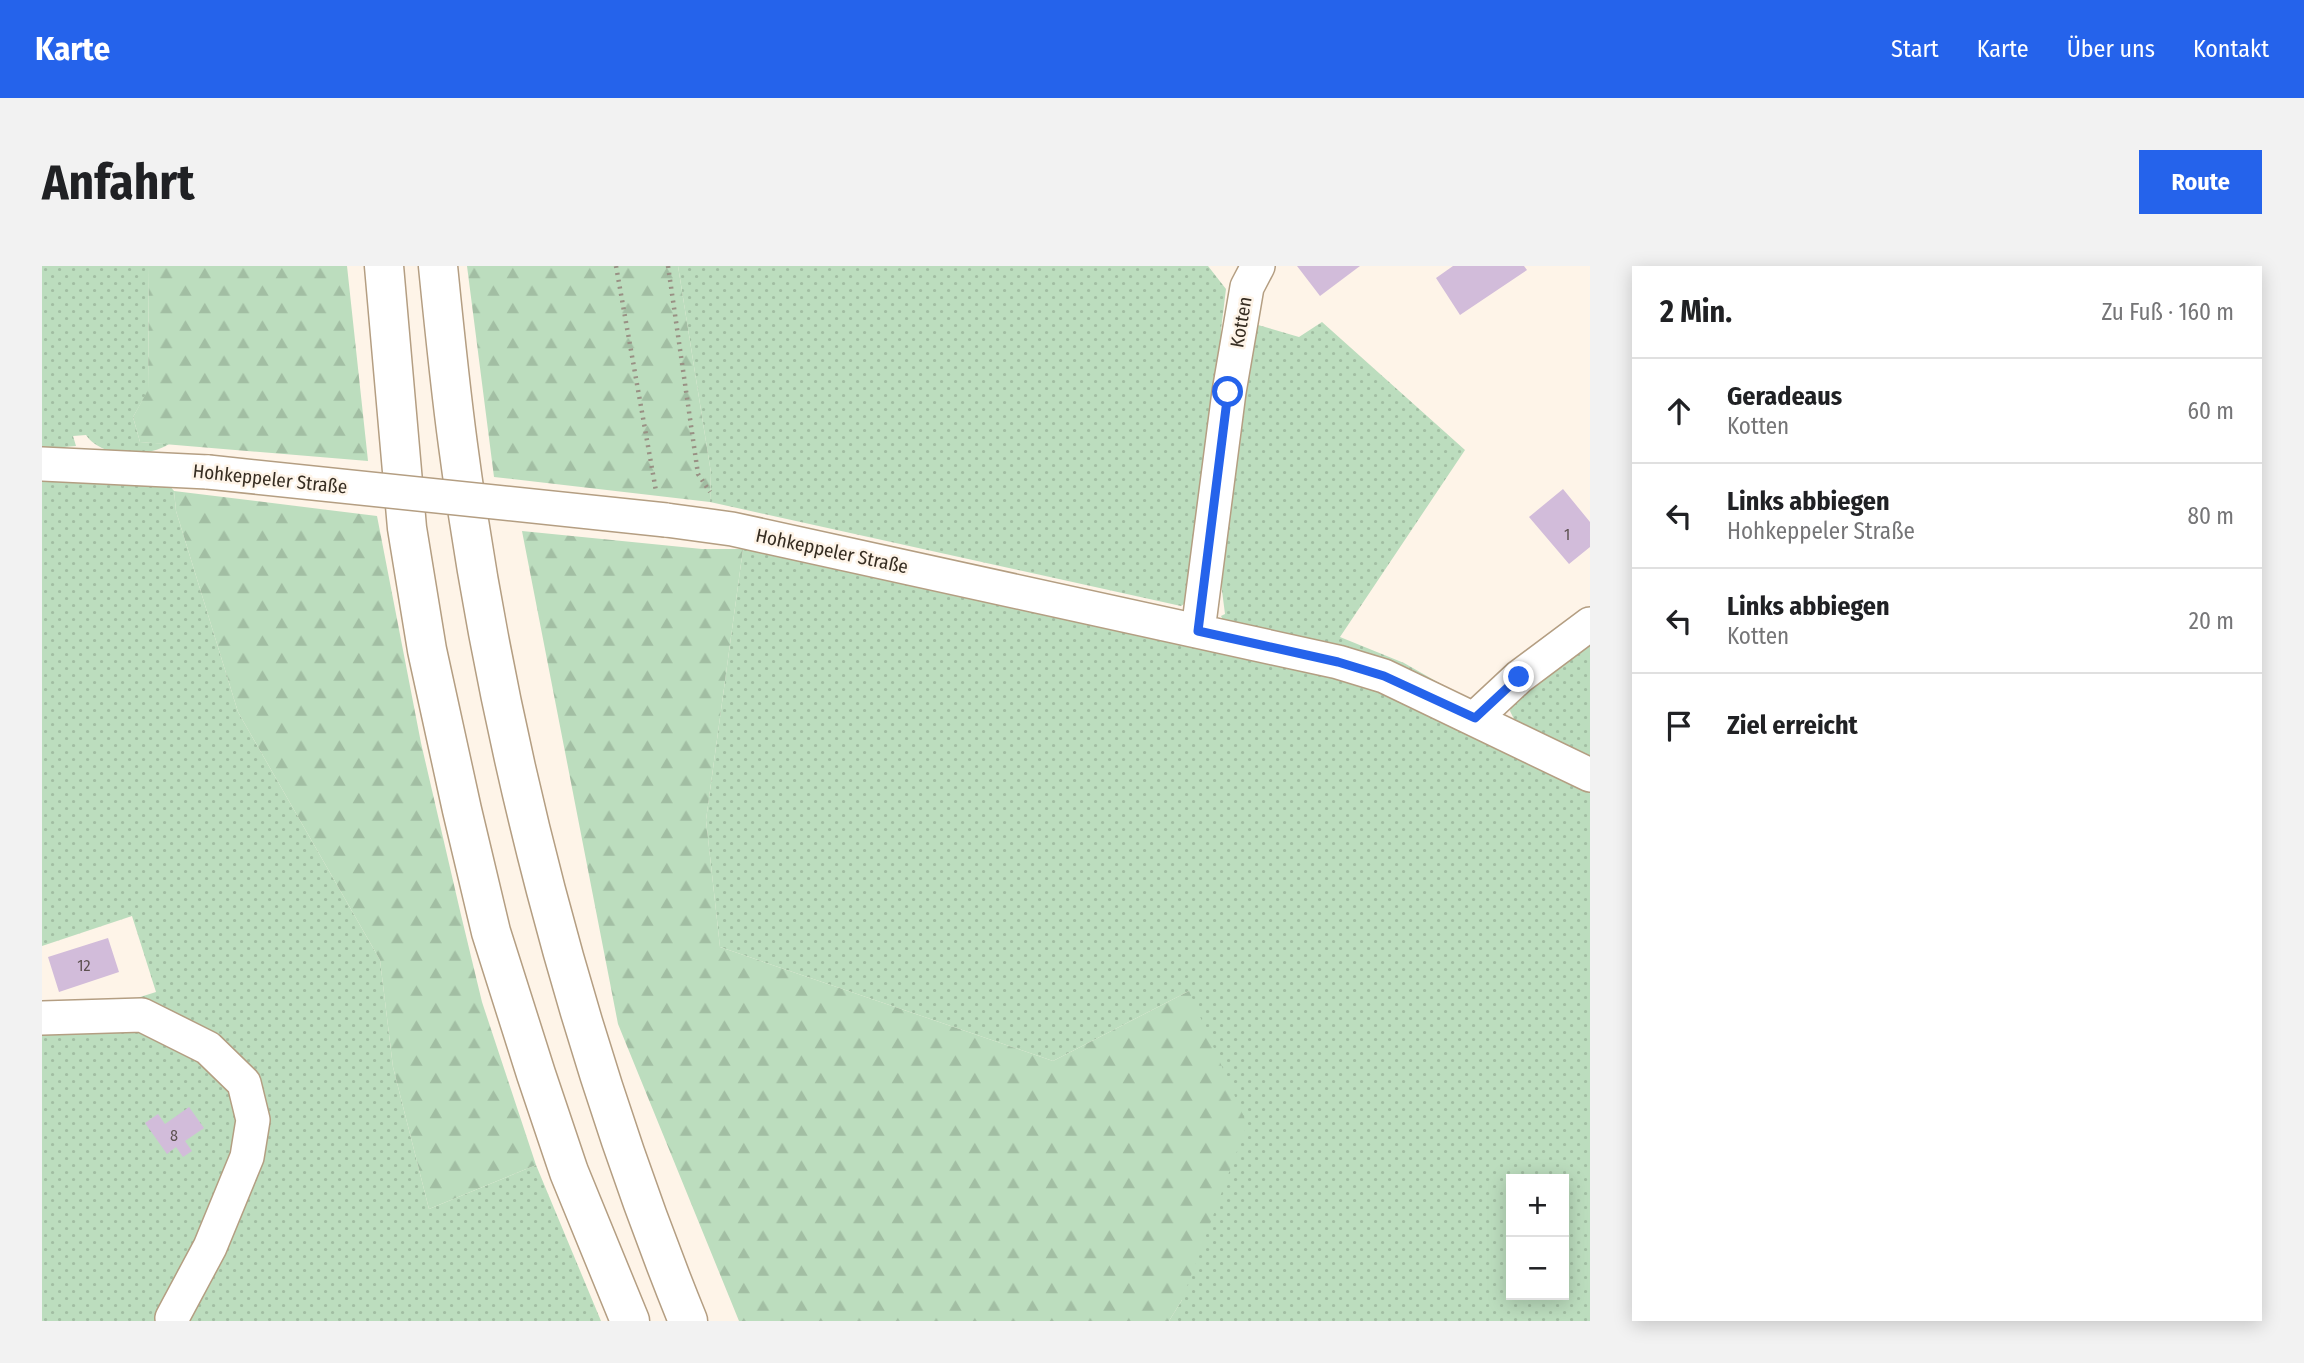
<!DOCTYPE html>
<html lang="de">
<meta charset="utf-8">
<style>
:root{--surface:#fff;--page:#f2f2f2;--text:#202124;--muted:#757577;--line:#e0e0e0;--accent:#2563eb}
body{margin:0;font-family:"Fira Sans Condensed",sans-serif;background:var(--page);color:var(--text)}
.controls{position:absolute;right:21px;bottom:21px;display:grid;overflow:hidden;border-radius:0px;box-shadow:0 4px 18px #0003}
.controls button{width:63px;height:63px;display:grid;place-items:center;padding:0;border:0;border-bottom:2px solid var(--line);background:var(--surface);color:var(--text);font:35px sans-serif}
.stop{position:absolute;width:21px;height:21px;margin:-16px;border:5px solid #2563eb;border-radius:50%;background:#fff}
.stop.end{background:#2563eb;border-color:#fff;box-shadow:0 2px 7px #0008}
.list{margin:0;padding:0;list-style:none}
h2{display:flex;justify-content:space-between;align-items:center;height:91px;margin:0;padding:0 28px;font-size:30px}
h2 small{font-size:23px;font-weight:400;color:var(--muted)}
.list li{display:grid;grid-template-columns:46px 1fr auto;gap:21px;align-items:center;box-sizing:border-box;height:105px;padding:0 28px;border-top:2px solid var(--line)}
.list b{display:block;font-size:26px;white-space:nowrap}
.list p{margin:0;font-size:23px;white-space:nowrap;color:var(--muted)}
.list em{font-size:23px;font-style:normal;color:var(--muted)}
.icon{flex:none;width:38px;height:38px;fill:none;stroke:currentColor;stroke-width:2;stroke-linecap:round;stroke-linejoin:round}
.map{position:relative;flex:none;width:1548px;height:1055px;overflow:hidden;border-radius:0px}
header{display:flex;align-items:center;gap:42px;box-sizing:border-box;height:98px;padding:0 35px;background:var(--accent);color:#fff}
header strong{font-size:33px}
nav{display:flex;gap:38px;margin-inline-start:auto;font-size:24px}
.intro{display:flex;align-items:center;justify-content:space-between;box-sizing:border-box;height:168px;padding:0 42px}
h1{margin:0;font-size:49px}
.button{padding:18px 32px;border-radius:0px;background:var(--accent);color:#fff;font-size:24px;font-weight:700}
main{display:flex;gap:42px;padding:0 42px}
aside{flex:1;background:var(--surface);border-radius:0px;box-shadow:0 4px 18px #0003}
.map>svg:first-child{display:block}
.grass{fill:url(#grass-dots);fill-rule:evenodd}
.forest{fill:url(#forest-firs)}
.building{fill:#d2bcda}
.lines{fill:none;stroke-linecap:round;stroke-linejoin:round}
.minor-casing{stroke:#b49e82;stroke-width:36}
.highway-casing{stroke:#b49e82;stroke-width:41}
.path{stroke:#999084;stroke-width:4.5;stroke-dasharray:2 5;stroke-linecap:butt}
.minor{stroke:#fff;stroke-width:33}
.highway{stroke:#fff;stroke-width:38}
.minor-bridge-casing{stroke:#b49e82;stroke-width:36;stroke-linecap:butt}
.minor-bridge{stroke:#fff;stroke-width:33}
.route{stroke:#2563eb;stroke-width:9}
.labels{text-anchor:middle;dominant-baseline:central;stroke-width:5;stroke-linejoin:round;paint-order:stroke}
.number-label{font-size:16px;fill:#5d5150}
.street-label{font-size:19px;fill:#362d22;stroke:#fef4e8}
</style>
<header>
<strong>Karte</strong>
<nav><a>Start</a><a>Karte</a><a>Über uns</a><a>Kontakt</a></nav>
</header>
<div class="intro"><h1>Anfahrt</h1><a class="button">Route</a></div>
<main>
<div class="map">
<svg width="1548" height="1055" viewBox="0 0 1548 1055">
<defs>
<pattern id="grass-dots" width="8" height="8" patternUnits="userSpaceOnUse" patternTransform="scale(1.75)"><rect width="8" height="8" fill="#bcddbe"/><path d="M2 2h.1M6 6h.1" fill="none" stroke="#a2bea3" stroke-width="1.8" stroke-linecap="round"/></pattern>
<pattern id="forest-firs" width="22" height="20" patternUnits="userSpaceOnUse" patternTransform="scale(1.75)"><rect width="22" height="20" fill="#bcddbe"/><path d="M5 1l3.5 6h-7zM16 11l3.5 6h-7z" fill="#a2bea3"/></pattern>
</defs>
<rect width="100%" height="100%" fill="#fef4e8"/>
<!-- grass -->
<path class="grass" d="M 0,0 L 107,0 L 106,125 L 91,151 L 98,176 L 127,178 C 106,192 59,192 44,169 L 31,170 L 34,180 L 0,183 Z
M 636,0 L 1166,0 L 1184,23 L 1179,64 L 1183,89 L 1151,332 L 1139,340 L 668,236 L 669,207 Z
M 1280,56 L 1423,184 L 1298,371 L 1362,397 L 1413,426 L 1183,358 L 1179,350 L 1183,348 L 1179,317 L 1196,140 L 1216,59 L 1257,71 Z
M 0,211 L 127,219 L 132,225 L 134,245 L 196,446 L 338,694 L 351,801 L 387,943 L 494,899 L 559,1055 L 0,1055 L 0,762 L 114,726 L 90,650 L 0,680 Z
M 701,283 L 1290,407 L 1346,426 L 1548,525 L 1548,1055 L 1127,1055 L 1140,1034 L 1147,725 L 1011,795 L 678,681 L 664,554 ZM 1469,913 L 1522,913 L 1522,1029 L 1469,1029 Z
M 1548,369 L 1548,494 L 1475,459 L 1468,445 L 1473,429 Z"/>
<!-- forest -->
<path class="forest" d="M 107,0 L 305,0 L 326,195 L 98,176 L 91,151 L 106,124 Z
M 425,0 L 636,0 L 669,207 L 668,236 L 452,211 Z
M 132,225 L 335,250 L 379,477 L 419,649 L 440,736 L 494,899 L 387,943 L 351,801 L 338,694 L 196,446 L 134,245 Z
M 480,265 L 660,283 L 701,283 L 664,554 L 678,681 L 1011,795 L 1147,725 L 1205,858 L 1140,1034 L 1127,1055 L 697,1055 L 576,758 Z"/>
<!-- building -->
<path class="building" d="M 1255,0 L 1318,0 L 1278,30 Z
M 1411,0 L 1482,0 L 1485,4 L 1418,49 L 1394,12 Z
M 1521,223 L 1548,256 L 1548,281 L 1527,298 L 1487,251 Z
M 66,672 L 77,706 L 17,726 L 6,691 Z
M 147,841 L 162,862 L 143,875 L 150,885 L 141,891 L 134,881 L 125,888 L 103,857 L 116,848 L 123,858 Z"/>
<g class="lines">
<!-- minor casing -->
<g class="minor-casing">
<path id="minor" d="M 0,198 L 166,206
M 624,254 L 690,263 L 1296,396 L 1342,410 L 1548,509
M 1156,365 L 1187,126 L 1205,21 L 1216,0
M 1433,452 L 1477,411 L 1548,358
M 0,752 L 100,749 L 166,782 L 202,817 L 211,854 L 205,891 L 168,981 L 130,1052"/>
</g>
<!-- highway casing -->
<g class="highway-casing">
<path id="highway" d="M 342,0 L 365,262 L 385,384 L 420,544 L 449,666 L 494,808 L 527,906 L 588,1055
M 396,0 C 402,60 408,120 416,179 C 455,473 535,781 646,1055"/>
</g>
<!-- path -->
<path class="path" d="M 574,0 L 614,225
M 626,0 L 656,208 L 668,226"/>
<!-- minor -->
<use href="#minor" class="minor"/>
<!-- highway -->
<use href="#highway" class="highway"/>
<!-- minor-bridge casing -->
<g class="minor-bridge-casing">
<path id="minor-bridge" d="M 166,206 L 624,254"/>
</g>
<!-- minor-bridge -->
<use href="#minor-bridge" class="minor-bridge"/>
</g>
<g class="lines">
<!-- route -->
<path class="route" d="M 1186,126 L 1156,365 L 1296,396 L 1342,410 L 1433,452 L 1477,411"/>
</g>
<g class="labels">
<!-- number labels -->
<g class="number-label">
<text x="1525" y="268">1</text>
<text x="42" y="699">12</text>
<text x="132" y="869">8</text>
</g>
<!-- street labels -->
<g class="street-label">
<text transform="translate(1199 56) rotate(-80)">Kotten</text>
<text transform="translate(228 213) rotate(6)">Hohkeppeler Straße</text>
<text transform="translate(790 285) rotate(12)">Hohkeppeler Straße</text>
</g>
</g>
</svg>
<div class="controls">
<button>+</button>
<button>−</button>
</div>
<div class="stop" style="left:1186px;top:126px"></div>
<div class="stop end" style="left:1477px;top:411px"></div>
</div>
<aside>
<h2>2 Min.<small>Zu Fuß · 160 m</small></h2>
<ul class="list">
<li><svg class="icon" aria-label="ahead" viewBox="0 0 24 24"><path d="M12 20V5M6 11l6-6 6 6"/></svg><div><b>Geradeaus</b><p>Kotten</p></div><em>60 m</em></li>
<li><svg class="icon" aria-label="left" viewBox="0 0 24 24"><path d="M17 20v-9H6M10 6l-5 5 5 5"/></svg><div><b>Links abbiegen</b><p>Hohkeppeler Straße</p></div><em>80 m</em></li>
<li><svg class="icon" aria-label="left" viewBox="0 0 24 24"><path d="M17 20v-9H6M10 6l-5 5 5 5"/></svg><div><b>Links abbiegen</b><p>Kotten</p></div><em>20 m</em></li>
<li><svg class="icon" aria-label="arrive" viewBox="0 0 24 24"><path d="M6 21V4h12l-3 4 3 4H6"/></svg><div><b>Ziel erreicht</b></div></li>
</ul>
</aside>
</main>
